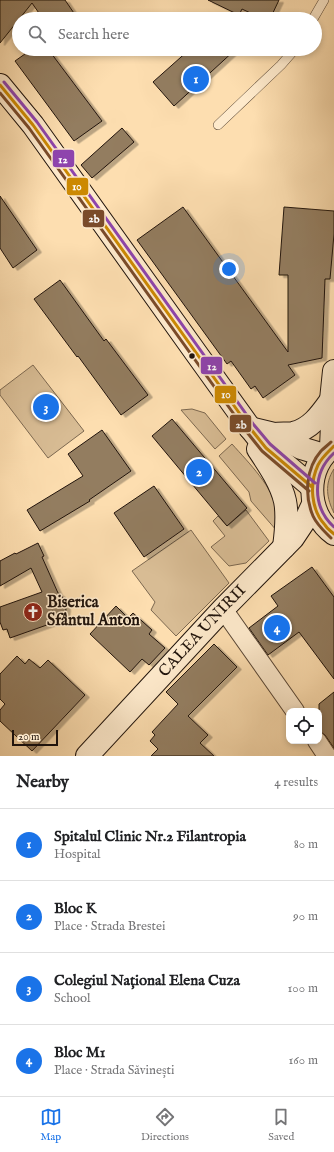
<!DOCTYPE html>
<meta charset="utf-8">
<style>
:root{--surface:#fff;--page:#f2f2f2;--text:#202124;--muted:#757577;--line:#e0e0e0;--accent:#1a73e8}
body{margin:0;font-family:"IM FELL English",serif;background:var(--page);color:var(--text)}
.controls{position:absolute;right:12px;bottom:12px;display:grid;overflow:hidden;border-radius:8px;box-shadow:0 2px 6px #0003}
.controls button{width:36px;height:36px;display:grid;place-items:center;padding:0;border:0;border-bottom:1px solid var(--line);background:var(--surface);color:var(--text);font:20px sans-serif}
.scale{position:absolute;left:12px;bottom:10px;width:46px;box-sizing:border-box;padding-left:4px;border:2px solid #21140c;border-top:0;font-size:11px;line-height:14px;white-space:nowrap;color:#21140c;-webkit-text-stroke:3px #feeacc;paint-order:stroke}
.you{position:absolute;left:229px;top:269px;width:14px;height:14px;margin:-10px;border:3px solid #fff;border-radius:50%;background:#1a73e8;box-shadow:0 0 0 6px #1a73e833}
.badge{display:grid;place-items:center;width:26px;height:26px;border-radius:50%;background:var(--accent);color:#fff;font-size:13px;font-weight:700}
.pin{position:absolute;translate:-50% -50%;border:2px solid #fff;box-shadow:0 1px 4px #0006}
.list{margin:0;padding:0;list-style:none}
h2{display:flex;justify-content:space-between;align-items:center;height:52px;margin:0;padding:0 16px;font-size:17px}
h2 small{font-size:13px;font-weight:400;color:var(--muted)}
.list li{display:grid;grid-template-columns:26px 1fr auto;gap:12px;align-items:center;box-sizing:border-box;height:72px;padding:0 16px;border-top:1px solid var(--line)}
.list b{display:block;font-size:15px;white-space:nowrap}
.list p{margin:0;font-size:13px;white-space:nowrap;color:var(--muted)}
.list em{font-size:13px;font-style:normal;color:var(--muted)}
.icon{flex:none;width:22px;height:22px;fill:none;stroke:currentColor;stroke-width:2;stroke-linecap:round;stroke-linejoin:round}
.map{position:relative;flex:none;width:334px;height:756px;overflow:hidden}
.search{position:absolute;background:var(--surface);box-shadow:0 2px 6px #0003;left:12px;right:12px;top:12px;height:44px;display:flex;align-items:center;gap:10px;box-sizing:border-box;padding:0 14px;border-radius:22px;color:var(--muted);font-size:15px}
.sheet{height:340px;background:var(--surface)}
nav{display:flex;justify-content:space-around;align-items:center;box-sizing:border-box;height:56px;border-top:1px solid var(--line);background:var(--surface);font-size:11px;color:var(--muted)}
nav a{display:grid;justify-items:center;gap:2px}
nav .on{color:var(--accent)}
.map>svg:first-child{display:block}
.green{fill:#d8bc94;stroke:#7c6850}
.building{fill:#937d61;stroke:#21140c;filter:url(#shadow)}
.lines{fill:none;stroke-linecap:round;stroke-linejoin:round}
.lane-casing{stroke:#584635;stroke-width:10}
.street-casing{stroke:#584635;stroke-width:20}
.secondary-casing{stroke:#21140c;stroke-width:24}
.lane{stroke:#feeacc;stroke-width:9}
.street{stroke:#feeacc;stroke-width:18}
.secondary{stroke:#feeacc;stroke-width:22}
.bus-1-casing{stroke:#feeacc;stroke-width:6}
.bus-2-casing{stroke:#feeacc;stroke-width:6}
.bus-3-casing{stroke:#feeacc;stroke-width:6}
.bus-1{stroke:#cc8902;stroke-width:3}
.bus-2{stroke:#7a4b2a;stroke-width:3}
.bus-3{stroke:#8e44ad;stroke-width:3}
.bus-dot{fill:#21140c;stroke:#feeacc;stroke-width:1.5}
.labels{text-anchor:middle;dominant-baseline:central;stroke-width:3;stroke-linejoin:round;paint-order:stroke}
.poi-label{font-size:16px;font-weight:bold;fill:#21140c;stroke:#feeacc;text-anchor:start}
.street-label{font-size:16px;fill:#21140c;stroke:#feeacc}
.line-badge{stroke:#feeacc;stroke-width:1.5}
.badge-label{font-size:11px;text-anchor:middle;font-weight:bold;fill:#fff}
</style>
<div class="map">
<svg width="334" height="756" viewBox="0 0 334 756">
<defs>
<filter id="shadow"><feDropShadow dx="4.5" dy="2.5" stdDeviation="0" flood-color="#0004"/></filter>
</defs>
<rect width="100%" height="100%" fill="#fddeb0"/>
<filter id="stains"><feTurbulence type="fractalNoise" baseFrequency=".005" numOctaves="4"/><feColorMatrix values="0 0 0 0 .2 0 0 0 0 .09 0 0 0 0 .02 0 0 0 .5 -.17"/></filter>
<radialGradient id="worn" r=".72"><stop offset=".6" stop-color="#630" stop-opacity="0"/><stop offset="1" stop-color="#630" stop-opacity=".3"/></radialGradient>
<!-- green -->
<path class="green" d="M 33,365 L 84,431 L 48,458 L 0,395 L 0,390 Z
M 192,409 L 205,413 L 226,439 L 215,449 L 181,410 Z
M 232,444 C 249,463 273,487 278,512 C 279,518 277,525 277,531 L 251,501 L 249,492 L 219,456 Z
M 334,469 L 334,513 C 327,499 324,484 334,469 Z
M 246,510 L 269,541 L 246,563 L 229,566 L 211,547 L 225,536 L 213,521 L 218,516 L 227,526 Z
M 191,530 L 229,583 L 176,636 L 151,610 L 155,602 L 132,571 Z"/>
<!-- building -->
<path class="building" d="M 0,0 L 65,0 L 78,19 L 43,19 L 32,3 L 0,43 Z
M 208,0 L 279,0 L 270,19 L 263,19 L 242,9 L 239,15 Z
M 32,49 L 48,49 L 102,121 L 74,141 L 15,61 Z
M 190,49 L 236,49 L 174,106 L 153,82 Z
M 122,128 L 134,142 L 92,178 L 81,165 Z
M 0,196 L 37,250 L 13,268 L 0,248 Z
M 183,207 L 288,352 L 288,275 L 279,275 L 284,207 L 334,211 L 334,234 L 330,279 L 325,279 L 322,358 L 288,365 L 295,375 L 263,398 L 255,386 L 251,389 L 231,361 L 227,364 L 137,240 Z
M 60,280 L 104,341 L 106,339 L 148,395 L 121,415 L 78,356 L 77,357 L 34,299 Z
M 172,419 L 247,508 L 227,526 L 152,436 Z
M 102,430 L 131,471 L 89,500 L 90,501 L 40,531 L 27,510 L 83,476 L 68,454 Z
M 154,486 L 184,529 L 144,557 L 114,513 Z
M 38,543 L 44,556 L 42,557 L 58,593 L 61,595 L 65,601 L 66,609 L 65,615 L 61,620 L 10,638 L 7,629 L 3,630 L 0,622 L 0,607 L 42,592 L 31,568 L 0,586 L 0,561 L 15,553 L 16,554 Z
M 312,567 L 334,597 L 334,679 L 299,632 L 268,655 L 249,628 L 278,606 L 271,596 Z
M 116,606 L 128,618 L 133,613 L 152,630 L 149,634 L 165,648 L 149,665 L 142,659 L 130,672 L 90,634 Z
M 214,644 L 237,667 L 188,716 L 208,735 L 200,743 L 214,756 L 151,756 L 158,749 L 150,741 L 155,735 L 152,732 L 178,704 L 166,692 Z
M 17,656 L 25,664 L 29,659 L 40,668 L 48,660 L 85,695 L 32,751 L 0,721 L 0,710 L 5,704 L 0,699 L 0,674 Z
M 334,692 L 334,748 L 325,735 L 319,731 L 319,704 Z"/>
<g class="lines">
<!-- lane casing -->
<g class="lane-casing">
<path id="lane" d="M 313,19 L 324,0
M 218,125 L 281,65 L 295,49"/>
</g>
<!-- street casing -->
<g class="street-casing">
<path id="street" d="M 223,609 L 295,711
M 317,741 L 327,756"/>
</g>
<!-- secondary casing -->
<g class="secondary-casing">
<g id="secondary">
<path d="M 0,85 L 33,125 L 196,353 L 250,428 L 266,448 L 312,487"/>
<path d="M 250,428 L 274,434 L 301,448 L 324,455"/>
<path d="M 274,434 C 280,433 287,434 293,433 C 311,429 321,414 331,400"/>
<path d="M 334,446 C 305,466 305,514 334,534"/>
<path d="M 331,447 L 332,425 L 331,400 L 334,371"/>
<path d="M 258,449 C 268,464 281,483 285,501 C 288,516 286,532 284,547"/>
<path id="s1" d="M 87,756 L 223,609 L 293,538 L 307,517 L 313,504"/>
</g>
</g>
<!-- lane -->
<use href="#lane" class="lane"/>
<!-- street -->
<use href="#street" class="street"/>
<!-- secondary -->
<use href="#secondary" class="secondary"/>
<!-- bus-1 casing -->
<g class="bus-1-casing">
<path id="bus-1" d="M 0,85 L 33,125 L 250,428 L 266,448 L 312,487
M 334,446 C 328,452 322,457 318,465 C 309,484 311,510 325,525 C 327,529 331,531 334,534"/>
</g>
<!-- bus-2 casing -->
<g class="bus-2-casing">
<path id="bus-2" d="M 0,93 L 29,128 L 246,431 L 262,451 L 309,491
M 331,442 C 328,445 324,448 321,451 C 306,468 304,495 313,516 C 317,525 324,531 331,538"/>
</g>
<!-- bus-3 casing -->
<g class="bus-3-casing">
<path id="bus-3" d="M 4,82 L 37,122 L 254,425 L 270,444 L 315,483
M 334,453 C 312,473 312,507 334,527"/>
</g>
<!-- bus-1 -->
<use href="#bus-1" class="bus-1"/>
<!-- bus-2 -->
<use href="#bus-2" class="bus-2"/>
<!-- bus-3 -->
<use href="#bus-3" class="bus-3"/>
</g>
<!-- icons -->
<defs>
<g id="church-disc" transform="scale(1)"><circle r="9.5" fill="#8f2418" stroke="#feeacc"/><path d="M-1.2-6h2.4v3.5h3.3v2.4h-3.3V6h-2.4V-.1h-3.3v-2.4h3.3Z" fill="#fff"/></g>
</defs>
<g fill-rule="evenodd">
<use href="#church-disc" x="33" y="612"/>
</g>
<!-- markers -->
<circle class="bus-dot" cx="192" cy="356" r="3.5"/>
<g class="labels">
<!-- poi labels -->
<g class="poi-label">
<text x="47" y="603">Biserica<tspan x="47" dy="18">Sfântul Anton</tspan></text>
</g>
<!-- street labels -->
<g class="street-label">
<text stroke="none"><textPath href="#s1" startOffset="170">CALEA UNIRII</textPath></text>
</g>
</g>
<g class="line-badge">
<rect x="52" y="149" width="23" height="19" rx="4" fill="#8e44ad"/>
<rect x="66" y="177" width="23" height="19" rx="4" fill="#cc8902"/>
<rect x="82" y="209" width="23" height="19" rx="4" fill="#7a4b2a"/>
<rect x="200" y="356" width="23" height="19" rx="4" fill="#8e44ad"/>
<rect x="214" y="385" width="23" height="19" rx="4" fill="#cc8902"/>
<rect x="229" y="414" width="23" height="19" rx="4" fill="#7a4b2a"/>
</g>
<g class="badge-label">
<text x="63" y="163">12</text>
<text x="77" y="190">10</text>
<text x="94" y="222">2b</text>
<text x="212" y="370">12</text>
<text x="226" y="398">10</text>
<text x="241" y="428">2b</text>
</g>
<rect width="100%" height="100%" filter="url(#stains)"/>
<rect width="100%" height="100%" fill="url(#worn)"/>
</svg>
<div class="controls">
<button><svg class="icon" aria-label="locate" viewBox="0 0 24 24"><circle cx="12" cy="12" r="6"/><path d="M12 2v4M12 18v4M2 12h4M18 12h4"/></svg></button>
</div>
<div class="scale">20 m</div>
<div class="you"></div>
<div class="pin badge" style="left:196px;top:79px">1</div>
<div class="pin badge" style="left:199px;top:472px">2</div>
<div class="pin badge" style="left:46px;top:407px">3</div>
<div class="pin badge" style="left:277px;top:628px">4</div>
<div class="search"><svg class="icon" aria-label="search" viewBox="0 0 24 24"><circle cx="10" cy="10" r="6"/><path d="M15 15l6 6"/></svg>Search here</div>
</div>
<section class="sheet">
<h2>Nearby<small>4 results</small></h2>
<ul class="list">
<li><span class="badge">1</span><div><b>Spitalul Clinic Nr.2 Filantropia</b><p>Hospital</p></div><em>80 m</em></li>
<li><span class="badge">2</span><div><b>Bloc K</b><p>Place · Strada Brestei</p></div><em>90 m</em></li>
<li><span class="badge">3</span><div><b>Colegiul Național Elena Cuza</b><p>School</p></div><em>100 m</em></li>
<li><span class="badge">4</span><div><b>Bloc M1</b><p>Place · Strada Săvinești</p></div><em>160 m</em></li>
</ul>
</section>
<nav>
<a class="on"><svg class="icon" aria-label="map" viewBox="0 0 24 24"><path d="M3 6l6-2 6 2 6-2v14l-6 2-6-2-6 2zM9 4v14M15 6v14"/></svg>Map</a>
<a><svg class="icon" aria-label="directions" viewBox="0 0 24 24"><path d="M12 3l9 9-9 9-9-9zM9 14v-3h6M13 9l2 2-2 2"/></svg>Directions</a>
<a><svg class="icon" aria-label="saved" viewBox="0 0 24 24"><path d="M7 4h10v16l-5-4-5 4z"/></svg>Saved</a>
</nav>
